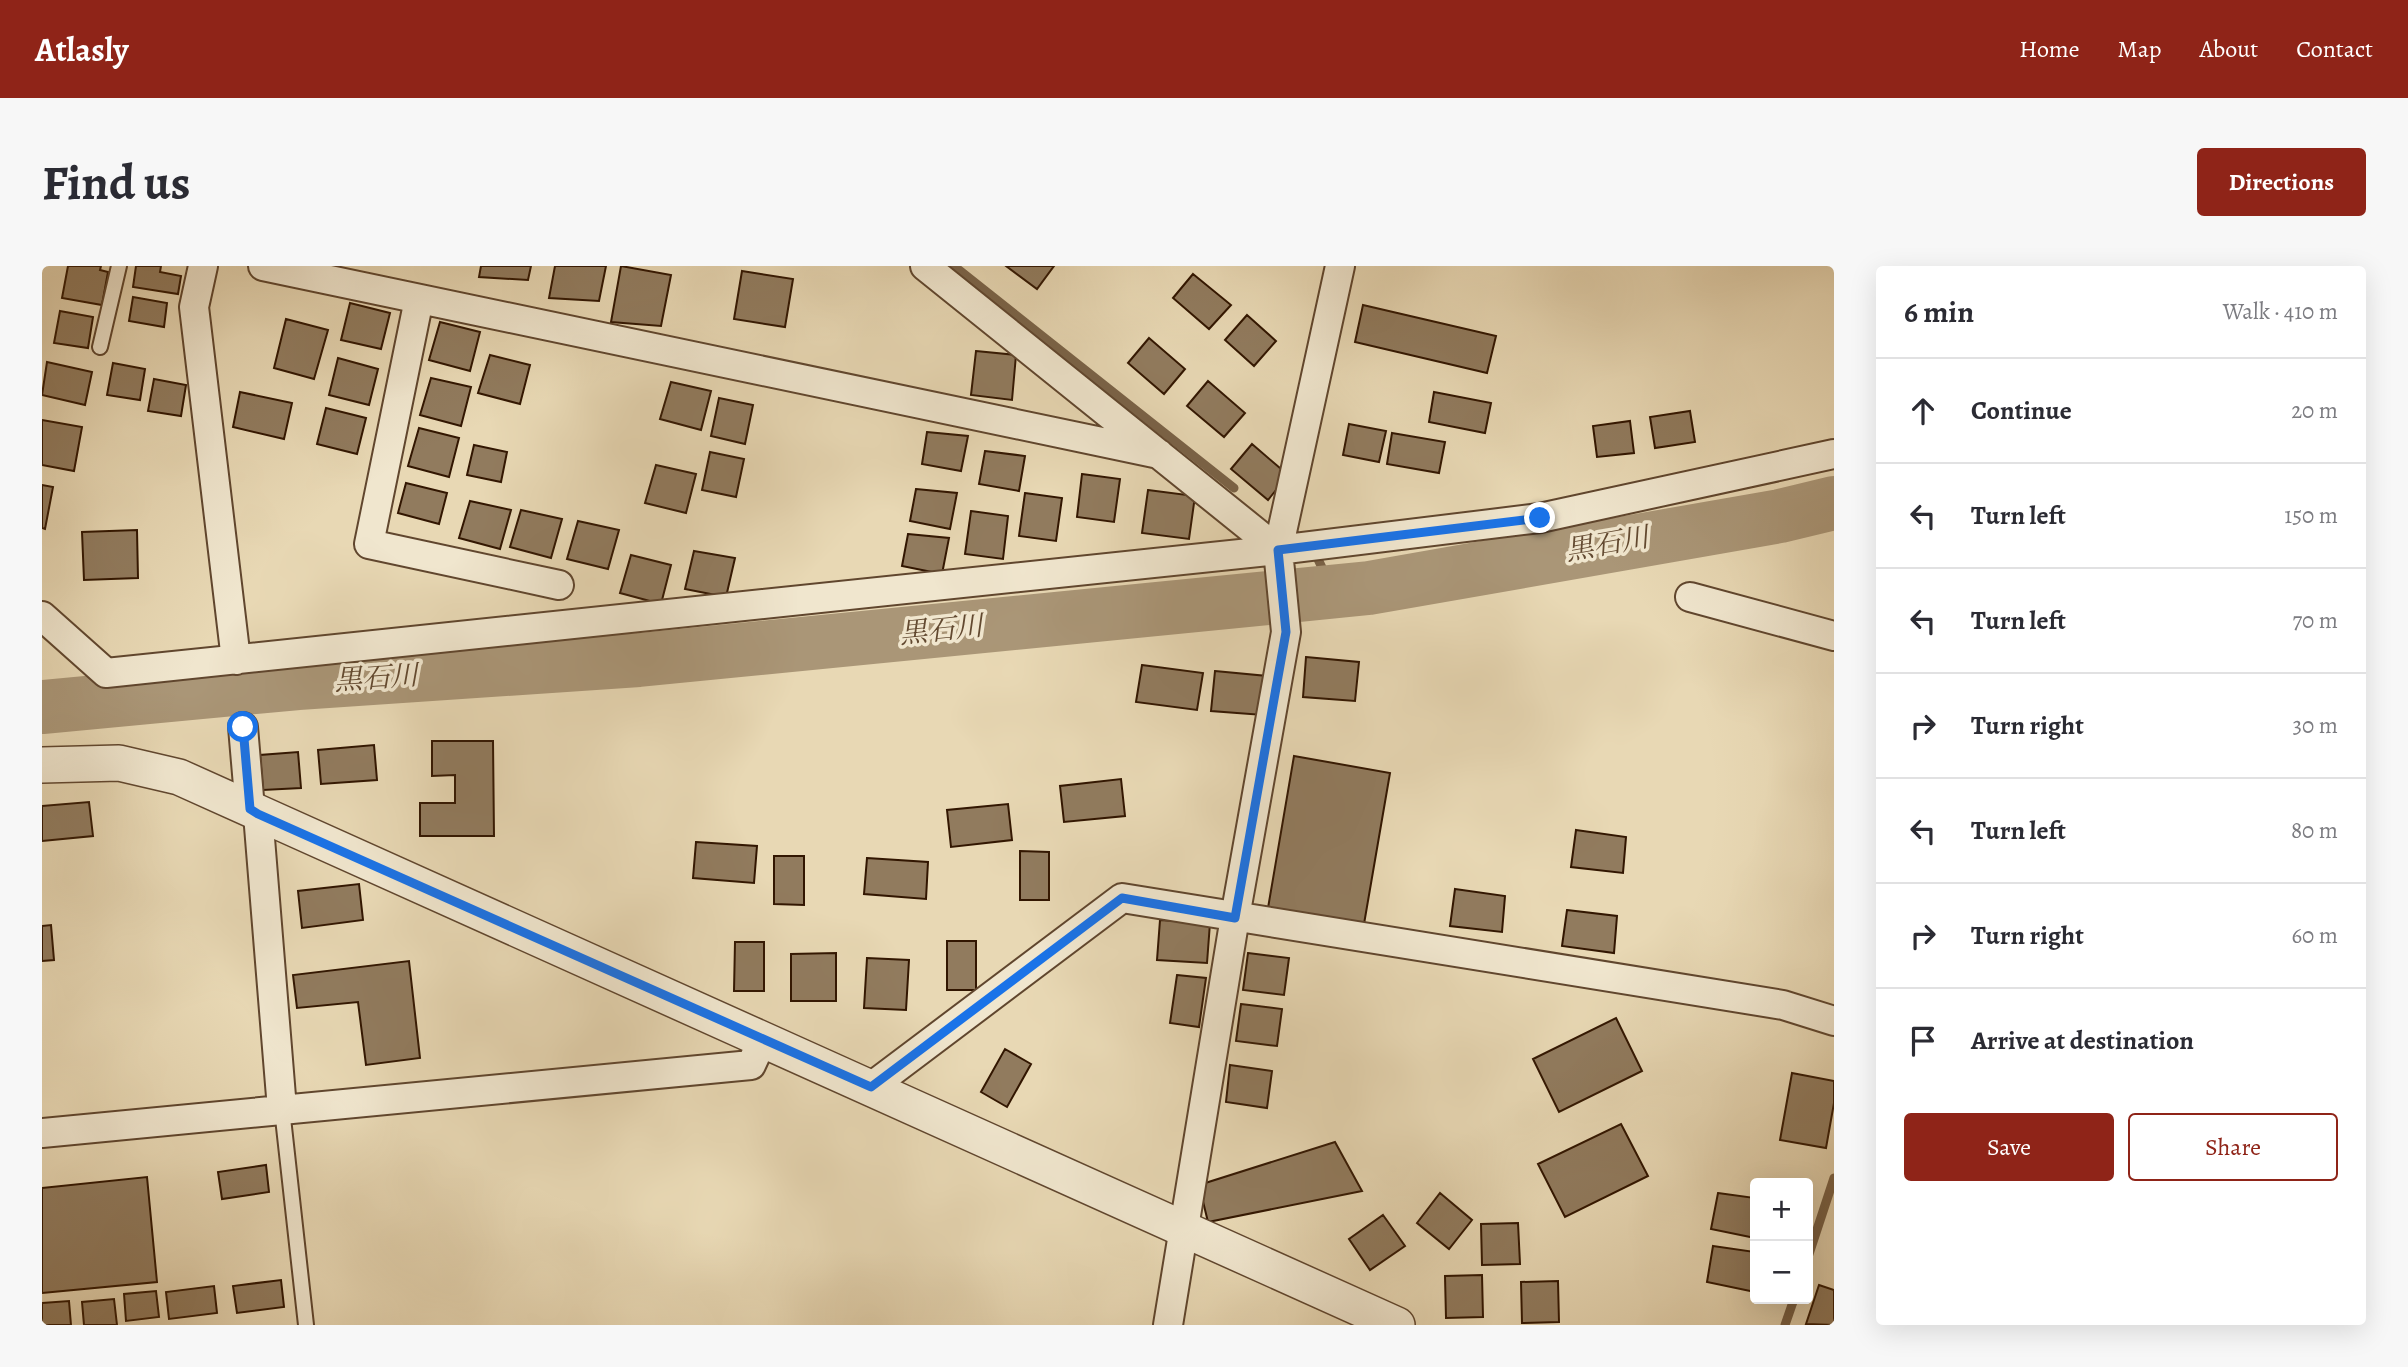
<!DOCTYPE html>
<meta charset="utf-8">
<style>
:root{--surface:#fff;--page:#f7f7f7;--text:#2b2b33;--muted:#7c7c81;--line:#e1e1e2;--accent:#8f2418}
body{margin:0;font-family:Alegreya,"Noto Serif JP",serif;background:var(--page);color:var(--text)}
.controls{position:absolute;right:21px;bottom:21px;display:grid;overflow:hidden;border-radius:7px;box-shadow:0 7px 28px #0002}
.controls button{width:63px;height:63px;display:grid;place-items:center;padding:0;border:0;border-bottom:2px solid var(--line);background:var(--surface);color:var(--text);font:35px sans-serif}
.stop{position:absolute;width:21px;height:21px;margin:-16px;border:5px solid #1a73e8;border-radius:50%;background:#fff}
.stop.end{background:#1a73e8;border-color:#fff;box-shadow:0 2px 7px #0008}
.list{margin:0;padding:0;list-style:none}
h2{display:flex;justify-content:space-between;align-items:center;height:91px;margin:0;padding:0 28px;font-size:30px}
h2 small{font-size:23px;font-weight:400;color:var(--muted)}
.list li{display:grid;grid-template-columns:46px 1fr auto;gap:21px;align-items:center;box-sizing:border-box;height:105px;padding:0 28px;border-top:2px solid var(--line)}
.list b{display:block;font-size:26px;white-space:nowrap}
.list em{font-size:23px;font-style:normal;color:var(--muted)}
.actions{display:flex;gap:14px;padding:21px 28px}
.actions a{flex:1;padding:16px 0;border:2px solid var(--accent);border-radius:7px;text-align:center;font-size:24px;color:var(--accent)}
.actions .main{background:var(--accent);color:#fff}
.icon{flex:none;width:38px;height:38px;fill:none;stroke:currentColor;stroke-width:2;stroke-linecap:round;stroke-linejoin:round}
.map{position:relative;flex:none;width:1792px;height:1059px;overflow:hidden;border-radius:7px}
header{display:flex;align-items:center;gap:42px;box-sizing:border-box;height:98px;padding:0 35px;background:var(--accent);color:#fff}
header strong{font-size:33px}
nav{display:flex;gap:38px;margin-inline-start:auto;font-size:24px}
.intro{display:flex;align-items:center;justify-content:space-between;box-sizing:border-box;height:168px;padding:0 42px}
h1{margin:0;font-size:49px}
.button{padding:18px 32px;border-radius:7px;background:var(--accent);color:#fff;font-size:24px;font-weight:700}
main{display:flex;gap:42px;padding:0 42px}
aside{flex:1;background:var(--surface);border-radius:7px;box-shadow:0 7px 28px #0002}
.map>svg:first-child{display:block}
.lines{fill:none;stroke-linecap:round;stroke-linejoin:round}
.stream{stroke:#7a6348;stroke-width:9}
.river{stroke:#aa9677;stroke-width:54}
.building{fill:#917b5e;stroke:#321601;stroke-width:2}
.service-casing{stroke:#60462e;stroke-width:18}
.minor-casing{stroke:#60462e;stroke-width:32}
.tertiary-casing{stroke:#60462e;stroke-width:38}
.service{stroke:#f0e6ce;stroke-width:14}
.minor{stroke:#f0e6ce;stroke-width:28}
.tertiary{stroke:#f0e6ce;stroke-width:35}
.route{stroke:#1a73e8;stroke-width:9}
.labels{text-anchor:middle;dominant-baseline:central;stroke-width:7;stroke-linejoin:round;paint-order:stroke}
.water-label{font-size:28px;font-style:italic;fill:#624930;stroke:#f0e6ce}
</style>
<header>
<strong>Atlasly</strong>
<nav><a>Home</a><a>Map</a><a>About</a><a>Contact</a></nav>
</header>
<div class="intro"><h1>Find us</h1><a class="button">Directions</a></div>
<main>
<div class="map">
<svg width="1792" height="1059" viewBox="0 0 1792 1059">
<rect width="100%" height="100%" fill="#e8d8b4"/>
<filter id="stains"><feTurbulence type="fractalNoise" baseFrequency=".00286" numOctaves="4"/><feColorMatrix values="0 0 0 0 .2 0 0 0 0 .09 0 0 0 0 .02 0 0 0 .5 -.17"/></filter>
<radialGradient id="worn" r=".72"><stop offset=".6" stop-color="#630" stop-opacity="0"/><stop offset="1" stop-color="#630" stop-opacity=".3"/></radialGradient>
<g class="lines">
<!-- stream -->
<path class="stream" d="M 912,0 L 1192,222
M 1275,291 L 1282,306 L 1327,322
M 1766,991 L 1792,912
M 1743,1059 L 1752,1033"/>
<!-- river -->
<path class="river" d="M 0,441 L 256,417 L 597,394 L 1327,322 L 1738,250 L 1792,237"/>
</g>
<!-- building -->
<path class="building" d="M 26,0 L 59,0 L 58,4 L 66,6 L 60,39 L 20,32 Z
M 94,0 L 119,0 L 118,6 L 139,10 L 136,28 L 91,21 Z
M 439,0 L 489,0 L 486,14 L 437,11 Z
M 513,0 L 564,0 L 557,35 L 507,32 Z
M 579,0 L 629,9 L 619,60 L 569,56 Z
M 964,0 L 1012,0 L 995,23 Z
M 700,5 L 751,13 L 743,61 L 692,53 Z
M 1151,8 L 1189,39 L 1167,63 L 1131,32 Z
M 91,31 L 125,37 L 122,61 L 87,55 Z
M 308,37 L 348,47 L 339,83 L 299,74 Z
M 1321,39 L 1454,70 L 1445,107 L 1313,76 Z
M 18,45 L 51,51 L 46,82 L 12,77 Z
M 1205,49 L 1234,75 L 1212,100 L 1183,74 Z
M 244,53 L 286,64 L 272,113 L 232,102 Z
M 398,56 L 438,66 L 428,105 L 387,94 Z
M 1107,72 L 1143,103 L 1122,128 L 1086,97 Z
M 934,85 L 974,89 L 970,134 L 929,129 Z
M 448,89 L 488,99 L 478,138 L 436,127 Z
M 296,92 L 336,103 L 327,139 L 287,129 Z
M 5,96 L 50,106 L 43,139 L 0,129 Z
M 71,97 L 103,103 L 98,134 L 65,129 Z
M 389,112 L 429,121 L 419,160 L 378,149 Z
M 112,113 L 144,119 L 139,150 L 106,145 Z
M 1166,115 L 1203,147 L 1182,171 L 1145,140 Z
M 629,116 L 669,125 L 659,164 L 618,153 Z
M 198,126 L 250,137 L 242,173 L 191,161 Z
M 1392,126 L 1449,137 L 1443,167 L 1387,156 Z
M 677,132 L 711,139 L 703,178 L 669,170 Z
M 284,142 L 324,152 L 315,188 L 275,178 Z
M 1648,145 L 1653,176 L 1613,182 L 1608,151 Z
M 0,154 L 40,161 L 32,205 L 0,199 Z
M 1588,155 L 1592,187 L 1555,191 L 1551,160 Z
M 1307,158 L 1344,165 L 1337,196 L 1301,189 Z
M 377,162 L 417,172 L 407,211 L 366,200 Z
M 885,166 L 926,170 L 919,205 L 880,198 Z
M 1350,167 L 1403,176 L 1397,207 L 1345,198 Z
M 1210,178 L 1246,209 L 1226,234 L 1189,203 Z
M 432,179 L 465,186 L 459,216 L 425,209 Z
M 943,185 L 983,190 L 977,225 L 937,218 Z
M 668,186 L 702,193 L 694,231 L 660,224 Z
M 614,199 L 654,208 L 644,247 L 603,237 Z
M 1040,208 L 1078,213 L 1072,256 L 1035,251 Z
M 364,217 L 405,227 L 397,258 L 356,247 Z
M 0,219 L 11,221 L 3,263 L 0,262 Z
M 874,223 L 915,227 L 908,263 L 868,255 Z
M 1106,224 L 1153,230 L 1147,273 L 1100,267 Z
M 983,227 L 1020,232 L 1014,275 L 977,270 Z
M 428,235 L 469,244 L 458,283 L 417,272 Z
M 479,244 L 520,253 L 509,292 L 468,281 Z
M 929,245 L 966,250 L 961,293 L 923,288 Z
M 536,255 L 577,264 L 566,303 L 525,293 Z
M 95,264 L 96,312 L 42,314 L 40,266 Z
M 866,268 L 907,272 L 900,308 L 860,300 Z
M 652,285 L 693,292 L 684,331 L 643,323 Z
M 589,289 L 629,299 L 619,338 L 578,327 Z
M 1264,391 L 1317,396 L 1313,435 L 1261,431 Z
M 1100,399 L 1161,407 L 1155,444 L 1094,436 Z
M 1173,405 L 1225,410 L 1221,449 L 1169,445 Z
M 390,475 L 451,475 L 452,570 L 378,570 L 378,537 L 413,537 L 413,509 L 390,510 Z
M 332,479 L 335,514 L 279,518 L 276,484 Z
M 256,486 L 259,522 L 221,524 L 218,489 Z
M 1252,490 L 1348,507 L 1322,658 L 1226,642 Z
M 1079,513 L 1083,550 L 1022,556 L 1018,520 Z
M 47,536 L 51,570 L 0,575 L 0,540 Z
M 966,538 L 970,574 L 909,581 L 905,544 Z
M 1534,564 L 1584,571 L 1581,607 L 1529,601 Z
M 654,576 L 715,580 L 712,617 L 651,612 Z
M 978,585 L 1007,586 L 1007,634 L 978,634 Z
M 732,590 L 762,590 L 762,639 L 732,638 Z
M 825,592 L 886,596 L 884,633 L 822,628 Z
M 317,618 L 321,654 L 260,662 L 256,625 Z
M 1413,623 L 1463,630 L 1460,666 L 1408,660 Z
M 1525,644 L 1575,650 L 1572,687 L 1520,680 Z
M 1118,654 L 1168,657 L 1165,697 L 1115,694 Z
M 9,659 L 12,694 L 0,695 L 0,660 Z
M 905,675 L 934,675 L 934,724 L 905,724 Z
M 693,676 L 722,676 L 722,725 L 692,725 Z
M 794,687 L 794,735 L 749,735 L 749,688 Z
M 1206,687 L 1247,692 L 1242,729 L 1201,724 Z
M 825,692 L 867,694 L 864,744 L 822,742 Z
M 367,695 L 378,792 L 324,799 L 316,736 L 255,742 L 251,709 Z
M 1135,709 L 1164,712 L 1157,761 L 1128,757 Z
M 1199,738 L 1240,743 L 1235,780 L 1194,775 Z
M 1574,752 L 1600,805 L 1517,846 L 1491,793 Z
M 963,783 L 989,798 L 965,841 L 939,826 Z
M 1188,799 L 1230,805 L 1225,842 L 1184,836 Z
M 1750,807 L 1792,815 L 1792,837 L 1784,882 L 1738,874 Z
M 1579,858 L 1606,910 L 1523,951 L 1496,898 Z
M 1293,876 L 1320,925 L 1166,956 L 1157,919 Z
M 224,899 L 227,926 L 180,933 L 176,906 Z
M 105,911 L 115,1016 L 0,1027 L 0,922 Z
M 1398,927 L 1430,954 L 1407,983 L 1375,957 Z
M 1676,927 L 1713,932 L 1713,972 L 1669,963 Z
M 1341,949 L 1363,980 L 1328,1004 L 1307,973 Z
M 1476,957 L 1478,998 L 1440,999 L 1439,958 Z
M 1671,980 L 1713,986 L 1713,1026 L 1665,1016 Z
M 1440,1009 L 1441,1051 L 1404,1052 L 1403,1010 Z
M 239,1014 L 242,1041 L 195,1047 L 191,1020 Z
M 1516,1015 L 1517,1056 L 1480,1057 L 1479,1016 Z
M 1777,1019 L 1792,1024 L 1792,1059 L 1764,1058 Z
M 172,1020 L 175,1047 L 127,1053 L 124,1026 Z
M 114,1025 L 117,1051 L 84,1055 L 82,1028 Z
M 72,1033 L 75,1059 L 42,1059 L 40,1036 Z
M 27,1035 L 29,1059 L 0,1059 L 0,1037 Z"/>
<g class="lines">
<!-- service casing -->
<g class="service-casing">
<path id="service" d="M 58,81 L 77,0
M 240,843 L 264,1059"/>
</g>
<!-- minor casing -->
<g class="minor-casing">
<path id="minor" d="M 161,0 L 152,41 L 194,394
M 221,0 L 1117,188
M 883,0 L 1236,284
M 377,33 L 327,278 L 517,319
M 1648,331 L 1792,370
M 0,350 L 64,407 L 1236,284 L 1498,252 L 1792,188
M 201,461 L 208,543
M 216,548 L 240,843
M 829,821 L 1080,632 L 1741,739 L 1792,755
M 0,867 L 709,799 L 721,773
M 1126,1059 L 1193,651 L 1244,366 L 1236,284 L 1298,0"/>
</g>
<!-- tertiary casing -->
<g class="tertiary-casing">
<path id="tertiary" d="M 0,499 L 77,497 L 137,511 L 1355,1059"/>
</g>
<!-- service -->
<use href="#service" class="service"/>
<!-- minor -->
<use href="#minor" class="minor"/>
<!-- tertiary -->
<use href="#tertiary" class="tertiary"/>
</g>
<g class="lines">
<!-- route -->
<path class="route" d="M 201,461 L 208,543 L 216,548 L 829,821 L 1080,632 L 1193,652 L 1244,366 L 1236,284 L 1498,252"/>
</g>
<g class="labels">
<!-- water labels -->
<g class="water-label">
<text transform="translate(1565 278) rotate(-10)">黒石川</text>
<text transform="translate(899 364) rotate(-6)">黒石川</text>
<text transform="translate(334 412) rotate(-4)">黒石川</text>
</g>
</g>
<rect width="100%" height="100%" filter="url(#stains)"/>
<rect width="100%" height="100%" fill="url(#worn)"/>
</svg>
<div class="controls">
<button>+</button>
<button>−</button>
</div>
<div class="stop" style="left:201px;top:461px"></div>
<div class="stop end" style="left:1498px;top:252px"></div>
</div>
<aside>
<h2>6 min<small>Walk · 410 m</small></h2>
<ul class="list">
<li><svg class="icon" aria-label="ahead" viewBox="0 0 24 24"><path d="M12 20V5M6 11l6-6 6 6"/></svg><div><b>Continue</b></div><em>20 m</em></li>
<li><svg class="icon" aria-label="left" viewBox="0 0 24 24"><path d="M17 20v-9H6M10 6l-5 5 5 5"/></svg><div><b>Turn left</b></div><em>150 m</em></li>
<li><svg class="icon" aria-label="left" viewBox="0 0 24 24"><path d="M17 20v-9H6M10 6l-5 5 5 5"/></svg><div><b>Turn left</b></div><em>70 m</em></li>
<li><svg class="icon" aria-label="right" viewBox="0 0 24 24"><path d="M7 20v-9h11M14 6l5 5-5 5"/></svg><div><b>Turn right</b></div><em>30 m</em></li>
<li><svg class="icon" aria-label="left" viewBox="0 0 24 24"><path d="M17 20v-9H6M10 6l-5 5 5 5"/></svg><div><b>Turn left</b></div><em>80 m</em></li>
<li><svg class="icon" aria-label="right" viewBox="0 0 24 24"><path d="M7 20v-9h11M14 6l5 5-5 5"/></svg><div><b>Turn right</b></div><em>60 m</em></li>
<li><svg class="icon" aria-label="arrive" viewBox="0 0 24 24"><path d="M6 21V4h12l-3 4 3 4H6"/></svg><div><b>Arrive at destination</b></div></li>
</ul>
<div class="actions"><a class="main">Save</a><a>Share</a></div>
</aside>
</main>
